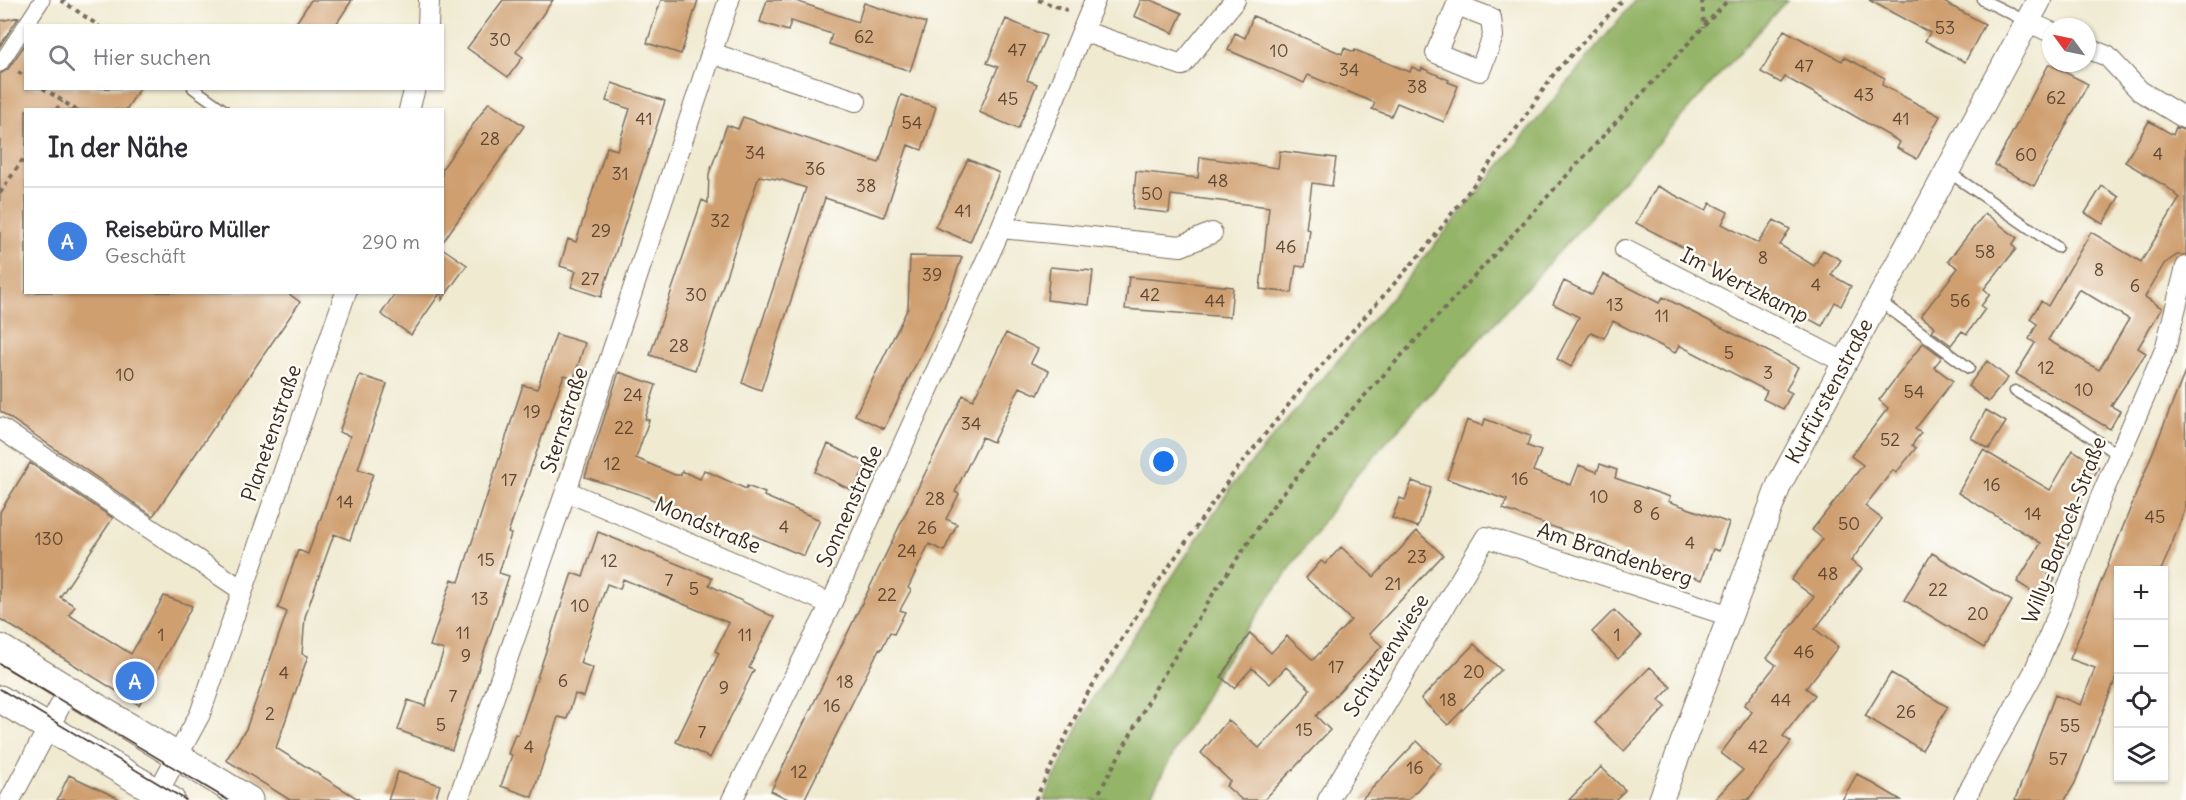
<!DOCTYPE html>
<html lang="de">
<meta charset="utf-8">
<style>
:root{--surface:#fff;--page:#f2f2f3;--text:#2b2b33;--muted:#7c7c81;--line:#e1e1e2;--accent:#2563eb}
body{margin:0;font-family:Delius,sans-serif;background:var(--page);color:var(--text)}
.controls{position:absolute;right:18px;bottom:18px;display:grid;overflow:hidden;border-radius:0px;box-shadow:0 2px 4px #0004}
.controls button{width:54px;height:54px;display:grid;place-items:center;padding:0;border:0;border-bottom:2px solid var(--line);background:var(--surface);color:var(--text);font:30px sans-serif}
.compass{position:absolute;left:2042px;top:18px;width:54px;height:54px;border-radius:50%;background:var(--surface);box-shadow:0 2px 4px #0004;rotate:303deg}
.you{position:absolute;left:1164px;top:462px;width:21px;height:21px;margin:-15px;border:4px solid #fff;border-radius:50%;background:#1a73e8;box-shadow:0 0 0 9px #1a73e833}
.badge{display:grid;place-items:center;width:39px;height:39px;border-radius:50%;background:var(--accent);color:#fff;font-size:20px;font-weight:700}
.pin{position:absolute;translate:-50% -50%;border:3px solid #fff;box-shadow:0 2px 6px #0006}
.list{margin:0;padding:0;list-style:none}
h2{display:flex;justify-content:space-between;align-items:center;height:78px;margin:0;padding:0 24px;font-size:26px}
h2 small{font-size:20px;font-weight:400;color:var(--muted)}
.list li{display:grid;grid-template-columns:39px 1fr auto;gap:18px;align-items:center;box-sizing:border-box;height:108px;padding:0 24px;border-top:2px solid var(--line)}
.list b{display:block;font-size:22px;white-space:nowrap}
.list p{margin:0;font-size:20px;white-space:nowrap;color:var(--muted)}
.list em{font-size:20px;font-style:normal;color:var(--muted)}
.icon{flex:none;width:33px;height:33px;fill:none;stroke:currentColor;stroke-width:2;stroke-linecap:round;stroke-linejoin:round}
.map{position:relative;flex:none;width:2186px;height:800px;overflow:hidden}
.search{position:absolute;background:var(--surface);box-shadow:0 2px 4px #0004;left:24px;top:24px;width:420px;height:66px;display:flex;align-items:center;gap:15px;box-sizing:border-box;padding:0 21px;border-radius:0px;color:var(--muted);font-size:22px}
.panel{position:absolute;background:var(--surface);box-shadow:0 2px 4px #0004;left:24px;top:108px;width:420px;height:186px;border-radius:0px}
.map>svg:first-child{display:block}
.forest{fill:#94b468;stroke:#686f43;stroke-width:1.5}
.building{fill:#cf9f70;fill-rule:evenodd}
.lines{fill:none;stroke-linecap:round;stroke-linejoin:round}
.service-casing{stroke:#7a6d5d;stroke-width:13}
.pedestrian-casing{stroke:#7a6d5d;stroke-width:17}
.minor-casing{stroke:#7a6d5d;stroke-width:22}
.tertiary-casing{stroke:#7a6d5d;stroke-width:26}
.secondary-casing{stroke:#7a6d5d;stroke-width:29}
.path{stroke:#7a6d5d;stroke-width:4;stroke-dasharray:4.5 4.5;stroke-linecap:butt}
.service{stroke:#fff;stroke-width:10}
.pedestrian{stroke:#fff;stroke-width:15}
.minor{stroke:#fff;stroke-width:20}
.tertiary{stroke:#fff;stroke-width:24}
.secondary{stroke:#fff;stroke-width:27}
.tram{stroke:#3b2a1e;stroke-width:1.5}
.labels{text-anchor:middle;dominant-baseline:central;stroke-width:5;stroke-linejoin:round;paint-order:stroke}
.number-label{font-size:18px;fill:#604732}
.street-label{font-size:21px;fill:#3b2a1e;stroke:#fdfcf7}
</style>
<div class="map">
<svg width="2186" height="800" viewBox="0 0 2186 800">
<rect width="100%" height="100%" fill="#fdfcf7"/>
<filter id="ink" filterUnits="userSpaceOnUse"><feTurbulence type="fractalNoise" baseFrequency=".0167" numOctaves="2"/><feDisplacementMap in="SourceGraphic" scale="12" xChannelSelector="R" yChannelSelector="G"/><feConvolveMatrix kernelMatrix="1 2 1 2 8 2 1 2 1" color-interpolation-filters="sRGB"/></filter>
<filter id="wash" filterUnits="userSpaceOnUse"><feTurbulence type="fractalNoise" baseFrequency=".008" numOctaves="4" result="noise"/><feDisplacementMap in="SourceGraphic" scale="24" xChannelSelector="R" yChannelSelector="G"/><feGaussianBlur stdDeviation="1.35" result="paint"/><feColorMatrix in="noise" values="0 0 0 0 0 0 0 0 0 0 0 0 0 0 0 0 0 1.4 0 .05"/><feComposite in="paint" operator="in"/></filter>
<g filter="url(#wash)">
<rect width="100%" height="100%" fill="#f0ead1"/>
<!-- forest -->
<path class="forest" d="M 1635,0 L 1787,0 L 1354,478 L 1224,662 L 1148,800 L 1044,800 L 1090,702 L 1233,484 L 1402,285 Z"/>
<g id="blocks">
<!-- building -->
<path class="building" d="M 311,0 L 352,0 L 335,26 L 294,26 Z
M 503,0 L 553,0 L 516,52 L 523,57 L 508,77 L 467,48 Z
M 661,0 L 698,0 L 681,54 L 647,43 Z
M 767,0 L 793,0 L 858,22 L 864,3 L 926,23 L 910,71 L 829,44 L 832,34 L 791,21 L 788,31 L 760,22 Z
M 1141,0 L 1151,0 L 1182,13 L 1173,33 L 1134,16 Z
M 1869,0 L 1940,0 L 1985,24 L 1965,62 L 1925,41 L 1930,33 Z
M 1253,16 L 1342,54 L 1344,48 L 1354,52 L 1355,50 L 1410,72 L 1412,67 L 1421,71 L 1422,68 L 1449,80 L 1448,82 L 1458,86 L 1444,122 L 1397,103 L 1391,116 L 1372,109 L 1375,103 L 1308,75 L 1304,83 L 1228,50 L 1235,33 L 1245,38 Z
M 19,17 L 0,46 L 0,21 Z
M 1006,19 L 1046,36 L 1027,80 L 1037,84 L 1018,129 L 979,112 L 998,67 L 987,63 Z
M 1784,30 L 1842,61 L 1844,57 L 1885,78 L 1882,85 L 1940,116 L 1917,159 L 1897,148 L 1900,142 L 1823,98 L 1785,77 L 1781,83 L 1761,72 Z
M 26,43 L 26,88 L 140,88 L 126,110 L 26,110 L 26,292 L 286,292 L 300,302 L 153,516 L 0,411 L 0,74 L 8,69 Z
M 2049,64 L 2088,84 L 2034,186 L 1995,165 Z
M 612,83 L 665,101 L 601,297 L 571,287 L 576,271 L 560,266 L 568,239 L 576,242 L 607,147 L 617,150 L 630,109 L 606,101 Z
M 901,95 L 936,107 L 922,150 L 908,145 L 884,217 L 825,198 L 761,390 L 742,383 L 806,188 L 782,180 L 759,176 L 695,370 L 650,355 L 702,200 L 708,203 L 709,174 L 727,125 L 738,129 L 743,117 L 879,163 Z
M 489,102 L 524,126 L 442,243 L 442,169 Z
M 2149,121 L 2173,135 L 2176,127 L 2186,131 L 2186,255 L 2177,255 L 2164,264 L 2145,297 L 2162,308 L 2138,348 L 2146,353 L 2111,406 L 2120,411 L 2110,429 L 2016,374 L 2035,343 L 2029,339 L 2037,324 L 2030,319 L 2041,301 L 2048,306 L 2091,232 L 2141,262 L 2180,198 L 2167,187 L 2125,162 ZM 2079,289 L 2129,319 L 2099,370 L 2048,340 Z
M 1280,151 L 1336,158 L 1332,186 L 1312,183 L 1306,229 L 1310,230 L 1305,267 L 1296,266 L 1292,293 L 1260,289 L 1269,207 L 1171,195 L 1169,213 L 1133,209 L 1136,171 L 1198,178 L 1200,157 L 1278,168 Z
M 968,159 L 999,173 L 970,242 L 935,227 Z
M 1657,186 L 1706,211 L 1710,203 L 1728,212 L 1722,224 L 1758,243 L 1774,220 L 1790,229 L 1780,245 L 1814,266 L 1823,250 L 1841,260 L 1831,275 L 1851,286 L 1841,306 L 1835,302 L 1822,326 L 1688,255 L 1690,251 L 1636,223 Z
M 2102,186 L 2119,197 L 2103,224 L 2085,213 Z
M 1985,213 L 2017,238 L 2012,245 L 2016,249 L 1984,289 L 1990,294 L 1981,306 L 1985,309 L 1967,334 L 1962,331 L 1951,345 L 1932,331 L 1935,327 L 1921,316 L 1958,268 L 1948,261 Z
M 442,248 L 467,265 L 442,300 Z
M 910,256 L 962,257 L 944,307 L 884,429 L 855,415 L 908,308 Z
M 1050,267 L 1093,271 L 1089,305 L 1047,300 Z
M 1603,274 L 1659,303 L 1663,297 L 1798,367 L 1786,390 L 1792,393 L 1783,409 L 1763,399 L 1767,391 L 1679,345 L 1675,353 L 1613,321 L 1604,338 L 1591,332 L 1571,367 L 1557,359 L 1579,317 L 1553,304 L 1564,281 L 1592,295 Z
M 1129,277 L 1233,287 L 1230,317 L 1125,309 Z
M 396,292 L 441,292 L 411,335 L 381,314 Z
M 1006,333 L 1038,349 L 1031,363 L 1049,371 L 1038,395 L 1020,387 L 993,442 L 982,437 L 955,492 L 959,494 L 946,519 L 957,524 L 944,551 L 929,544 L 908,588 L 911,590 L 900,610 L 905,612 L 894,634 L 890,632 L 881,650 L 879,649 L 804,800 L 790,800 L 771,791 L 963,395 L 973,400 Z
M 556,334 L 585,343 L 574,378 L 564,375 L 508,533 L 511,534 L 499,573 L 509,576 L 452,750 L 398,730 L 408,700 L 425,706 L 444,650 L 430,646 L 452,579 L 459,582 L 523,385 L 537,389 Z
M 1923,343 L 1942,357 L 1934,367 L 1953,381 L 1915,429 L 1921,433 L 1912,445 L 1916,448 L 1896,473 L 1893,470 L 1865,506 L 1882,519 L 1851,561 L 1862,569 L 1815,629 L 1838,647 L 1806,688 L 1815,695 L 1783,736 L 1791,742 L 1748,800 L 1714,800 L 1743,770 L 1721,753 L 1752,712 L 1744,705 L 1776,665 L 1767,658 L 1814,597 L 1791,580 L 1823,539 L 1812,530 L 1863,465 L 1851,456 L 1888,408 L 1879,400 Z
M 1987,361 L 2008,378 L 1988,402 L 1968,386 Z
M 619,372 L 656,385 L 645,419 L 649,420 L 636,458 L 675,475 L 681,475 L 682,471 L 700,479 L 704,470 L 746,489 L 747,486 L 765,493 L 764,496 L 820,520 L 804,556 L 748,533 L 745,539 L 639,494 L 585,477 Z
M 2185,372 L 2186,507 L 2168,554 L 2161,570 L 2118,570 L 2118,672 L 2075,783 L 2065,800 L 2015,800 L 2055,695 L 2081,705 L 2095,668 L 2070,659 Z
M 360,375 L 387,384 L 358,469 L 373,474 L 350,540 L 334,534 L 318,579 L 305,617 L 302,654 L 308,656 L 276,748 L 360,800 L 290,800 L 226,760 L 246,729 L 287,612 L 278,608 L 298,550 L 308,554 L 350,436 L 339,432 Z
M 1986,410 L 2006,422 L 1989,449 L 1971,438 Z
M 1485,419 L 1530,436 L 1527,446 L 1541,451 L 1533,471 L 1571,485 L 1579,465 L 1597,472 L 1600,464 L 1617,470 L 1615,478 L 1670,497 L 1668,501 L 1729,523 L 1719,551 L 1713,549 L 1702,580 L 1503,509 L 1507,500 L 1447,479 L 1467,420 L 1483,426 Z
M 828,444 L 867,463 L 853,491 L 815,472 Z
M 1983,450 L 2050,490 L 2073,450 L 2099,467 L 2063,532 L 2072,538 L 2048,575 L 2055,579 L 2044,599 L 2017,582 L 2041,543 L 1958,493 Z
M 30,463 L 113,518 L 60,597 L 75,606 L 69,615 L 131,654 L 164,596 L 192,606 L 139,705 L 0,619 L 0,512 Z
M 1412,481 L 1431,488 L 1418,527 L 1392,518 L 1400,498 L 1405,500 Z
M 1417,531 L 1443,555 L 1369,634 L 1382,646 L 1316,716 L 1330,730 L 1264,800 L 1242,800 L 1226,786 L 1230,781 L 1201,753 L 1228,720 L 1259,748 L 1301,704 L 1310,689 L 1286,667 L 1270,684 L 1252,668 L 1234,688 L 1221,677 L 1232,660 L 1250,633 L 1271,653 L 1287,636 L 1313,660 L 1351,620 L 1306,578 L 1321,561 L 1325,564 L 1341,547 L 1374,577 Z
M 598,532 L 712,578 L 709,585 L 774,617 L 749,668 L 754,670 L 710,758 L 676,742 L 719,653 L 715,651 L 729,623 L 623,579 L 620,589 L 607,584 L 580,663 L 593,668 L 584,697 L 575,694 L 567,719 L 558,717 L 532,797 L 501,786 L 512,755 L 508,754 L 515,734 L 518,735 L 572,573 L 583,577 Z
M 1932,553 L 2012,601 L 1984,648 L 1904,600 Z
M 1614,610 L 1641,636 L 1618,659 L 1592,632 Z
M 1474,644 L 1501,670 L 1448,725 L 1421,699 Z
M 1650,667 L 1671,687 L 1659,700 L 1666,707 L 1624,751 L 1595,723 Z
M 1891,673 L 1948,707 L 1922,750 L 1865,716 Z
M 1417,741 L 1441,764 L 1408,800 L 1361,800 Z
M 1601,767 L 1625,790 L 1615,800 L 1569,800 Z
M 398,772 L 440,785 L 435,800 L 388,800 Z
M 1857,774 L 1901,800 L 1842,800 Z
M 69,775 L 122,800 L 57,800 Z"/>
</g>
</g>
<g filter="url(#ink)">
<use href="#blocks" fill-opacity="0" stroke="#7a6d5d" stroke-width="1.5"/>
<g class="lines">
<!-- service casing -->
<g class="service-casing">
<path id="service" d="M 1983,0 L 2028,22
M 193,88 L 224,110
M 1947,171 L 2057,247
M 1878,300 L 1969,368
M 2015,391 L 2071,423 L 2118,455"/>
</g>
<!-- pedestrian casing -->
<g class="pedestrian-casing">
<path id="pedestrian" d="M 0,64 L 42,0"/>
</g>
<!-- minor casing -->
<g class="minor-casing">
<path id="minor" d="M 1457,5 L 1491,18 L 1493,36 L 1480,71 L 1436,53 L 1459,0
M 2028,22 L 2051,32
M 428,26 L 429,0
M 1082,31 L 1182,65 L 1235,0
M 2087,48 L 2107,56 L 2140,91 L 2186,119
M 711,53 L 856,101
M 409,110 L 415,88
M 1001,228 L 1181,246 L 1212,233
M 1625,250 L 1844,362
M 0,428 L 242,590
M 566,491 L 831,604
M 158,792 L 200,714 L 346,292
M 10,800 L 68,691
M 458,800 L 566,491 L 729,0
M 732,800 L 831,604 L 1001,228 L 1095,0
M 1328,800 L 1486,537 L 1730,616
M 1964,800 L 2034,672 L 2057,617 L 2100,499 L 2165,350 L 2186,267"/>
</g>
<!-- tertiary casing -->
<g class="tertiary-casing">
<path id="tertiary" d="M 1661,800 L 1779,485 L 2039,0"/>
</g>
<!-- secondary casing -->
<g class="secondary-casing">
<path id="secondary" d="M 0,648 L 249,800
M 0,699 L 171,800"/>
</g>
<!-- path -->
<path class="path" d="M 61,0 L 99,26
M 1038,0 L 1067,10
M 1702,0 L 1704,28
M 18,72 L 26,77
M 43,88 L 76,110
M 56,110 L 62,101
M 0,193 L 26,155
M 1035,800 L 1084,699 L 1152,591 L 1230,478 L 1306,383 L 1425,249 L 1519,125 L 1556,71 L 1623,0
M 1095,800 L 1155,689 L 1213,594 L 1275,503 L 1346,416 L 1728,0"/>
<!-- service -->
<use href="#service" class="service"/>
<!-- pedestrian -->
<use href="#pedestrian" class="pedestrian"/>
<!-- minor -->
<use href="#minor" class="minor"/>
<!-- tertiary -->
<use href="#tertiary" class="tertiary"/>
<!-- secondary -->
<use href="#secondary" class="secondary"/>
<!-- tram -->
<path class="tram" d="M 0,664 L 228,800
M 0,689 L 186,800"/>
</g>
</g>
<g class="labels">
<!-- number labels -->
<g class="number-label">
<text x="1945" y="27">53</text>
<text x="864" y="36">62</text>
<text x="500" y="39">30</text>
<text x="1017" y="49">47</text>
<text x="1279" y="50">10</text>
<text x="1804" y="65">47</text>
<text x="1349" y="69">34</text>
<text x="1417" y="86">38</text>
<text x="1864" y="94">43</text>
<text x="2056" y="97">62</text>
<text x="1008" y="98">45</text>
<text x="644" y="118">41</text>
<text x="1901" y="118">41</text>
<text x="912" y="122">54</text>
<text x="490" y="138">28</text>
<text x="755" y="152">34</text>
<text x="2158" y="153">4</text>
<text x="2026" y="154">60</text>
<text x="815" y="168">36</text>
<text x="620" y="173">31</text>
<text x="1218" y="180">48</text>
<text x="866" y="185">38</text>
<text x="1152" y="193">50</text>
<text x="963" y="210">41</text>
<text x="720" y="220">32</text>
<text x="601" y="230">29</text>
<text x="1286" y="246">46</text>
<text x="1985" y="251">58</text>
<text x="1763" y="257">8</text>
<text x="2099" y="269">8</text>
<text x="932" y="274">39</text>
<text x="590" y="278">27</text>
<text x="1816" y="284">4</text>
<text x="2135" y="285">6</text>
<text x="696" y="294">30</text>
<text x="1150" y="294">42</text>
<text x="1215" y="300">44</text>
<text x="1960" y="300">56</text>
<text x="1615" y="304">13</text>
<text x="1662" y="315">11</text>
<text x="679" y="345">28</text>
<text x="1729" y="352">5</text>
<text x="2046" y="367">12</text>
<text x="1768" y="372">3</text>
<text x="125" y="374">10</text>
<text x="2084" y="389">10</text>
<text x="1914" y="391">54</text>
<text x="633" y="394">24</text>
<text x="532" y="411">19</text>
<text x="971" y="423">34</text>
<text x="624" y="427">22</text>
<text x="1890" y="439">52</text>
<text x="612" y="463">12</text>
<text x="1520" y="478">16</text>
<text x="509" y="479">17</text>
<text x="1992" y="484">16</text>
<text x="1599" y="496">10</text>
<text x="935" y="498">28</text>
<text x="345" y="501">14</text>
<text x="1638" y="506">8</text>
<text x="1655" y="513">6</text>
<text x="2033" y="513">14</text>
<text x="2155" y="516">45</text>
<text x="1849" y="523">50</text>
<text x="784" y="526">4</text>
<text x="927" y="527">26</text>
<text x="49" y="538">130</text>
<text x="1690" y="542">4</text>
<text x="907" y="550">24</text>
<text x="1417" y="556">23</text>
<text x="486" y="559">15</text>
<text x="609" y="560">12</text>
<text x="1828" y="573">48</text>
<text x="669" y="579">7</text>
<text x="1393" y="583">21</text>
<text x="694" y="588">5</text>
<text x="1938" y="589">22</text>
<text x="887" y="594">22</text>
<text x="480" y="598">13</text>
<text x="580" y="605">10</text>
<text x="1978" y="613">20</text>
<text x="463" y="632">11</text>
<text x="161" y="634">1</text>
<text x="745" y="634">11</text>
<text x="1617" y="634">1</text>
<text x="1804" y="651">46</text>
<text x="466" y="655">9</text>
<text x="1336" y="666">17</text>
<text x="1474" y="671">20</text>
<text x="284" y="672">4</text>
<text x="563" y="680">6</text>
<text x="845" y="681">18</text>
<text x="724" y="687">9</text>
<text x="453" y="695">7</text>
<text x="1448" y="699">18</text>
<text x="1781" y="699">44</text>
<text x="832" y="705">16</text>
<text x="1906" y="711">26</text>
<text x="270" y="713">2</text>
<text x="441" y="724">5</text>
<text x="2070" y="725">55</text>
<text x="1304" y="729">15</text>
<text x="702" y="731">7</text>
<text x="529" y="746">4</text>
<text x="1758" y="746">42</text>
<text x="2058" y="758">57</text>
<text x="1415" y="767">16</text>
<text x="799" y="771">12</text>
</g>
<!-- street labels -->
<g class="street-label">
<text transform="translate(1745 285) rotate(27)">Im Wertzkamp</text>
<text transform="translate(1829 391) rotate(-62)">Kurfürstenstraße</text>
<text transform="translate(564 420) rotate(-72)">Sternstraße</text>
<text transform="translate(271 433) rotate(-71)">Planetenstraße</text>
<text transform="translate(849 506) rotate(-66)">Sonnenstraße</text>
<text transform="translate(708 525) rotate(23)">Mondstraße</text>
<text transform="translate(2064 530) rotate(-69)">Willy-Bartock-Straße</text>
<text transform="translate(1615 554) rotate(18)">Am Brandenberg</text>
<text transform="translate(1386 655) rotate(-58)">Schützenwiese</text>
</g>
</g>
</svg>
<div class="controls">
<button>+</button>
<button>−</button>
<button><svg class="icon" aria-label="locate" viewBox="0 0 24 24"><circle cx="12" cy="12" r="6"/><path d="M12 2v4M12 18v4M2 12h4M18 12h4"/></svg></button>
<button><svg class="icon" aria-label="layers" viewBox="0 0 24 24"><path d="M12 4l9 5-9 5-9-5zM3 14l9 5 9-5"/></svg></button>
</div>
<svg class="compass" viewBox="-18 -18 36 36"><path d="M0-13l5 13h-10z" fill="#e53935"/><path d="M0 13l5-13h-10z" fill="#7c7c81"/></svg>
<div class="you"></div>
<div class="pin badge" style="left:135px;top:681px;background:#3f7fe0">A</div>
<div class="search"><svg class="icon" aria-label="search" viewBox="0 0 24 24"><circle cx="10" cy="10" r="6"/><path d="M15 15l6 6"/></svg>Hier suchen</div>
<section class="panel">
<h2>In der Nähe<small></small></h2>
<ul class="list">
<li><span class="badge" style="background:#3f7fe0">A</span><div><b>Reisebüro Müller</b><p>Geschäft</p></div><em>290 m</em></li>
</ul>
</section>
</div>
